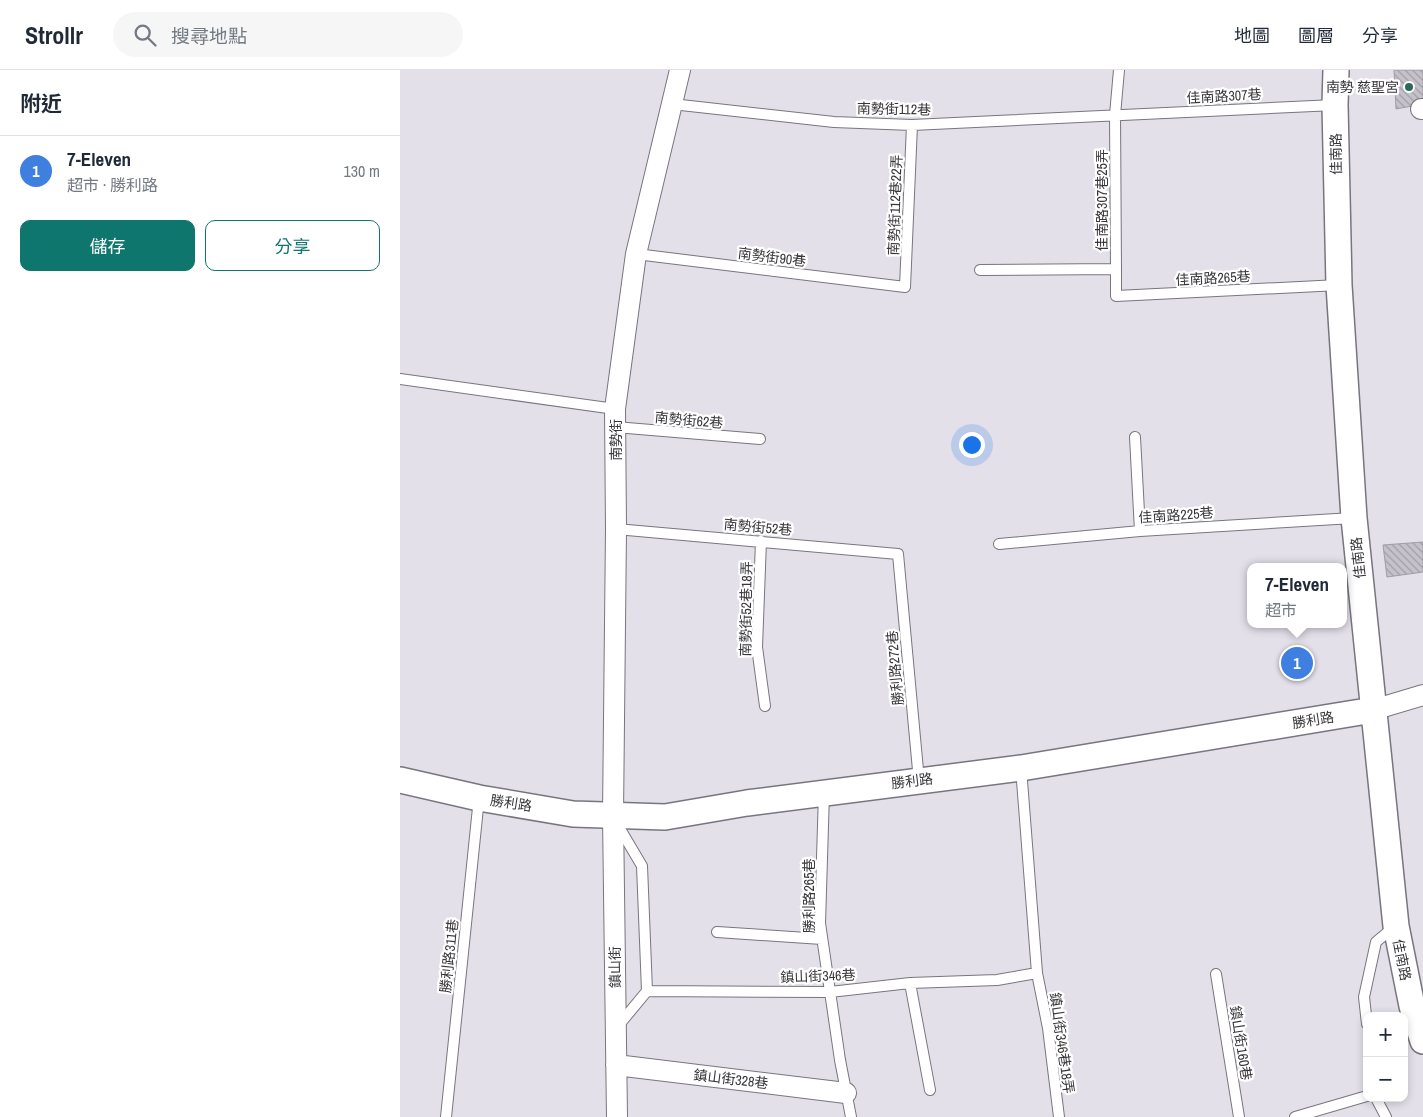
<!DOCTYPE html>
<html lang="zh-TW">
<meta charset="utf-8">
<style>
:root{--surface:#fff;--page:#f6f6f7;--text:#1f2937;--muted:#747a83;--line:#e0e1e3;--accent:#0f766e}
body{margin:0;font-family:"Archivo Narrow","Noto Sans TC",sans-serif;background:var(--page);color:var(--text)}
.controls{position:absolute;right:15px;bottom:15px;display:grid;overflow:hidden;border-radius:10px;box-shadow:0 2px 8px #0003}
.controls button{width:45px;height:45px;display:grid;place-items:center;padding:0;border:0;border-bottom:1px solid var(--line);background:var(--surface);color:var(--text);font:25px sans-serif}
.you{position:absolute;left:571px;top:374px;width:18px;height:18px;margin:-12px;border:4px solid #fff;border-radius:50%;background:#1a73e8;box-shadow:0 0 0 8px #1a73e833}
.badge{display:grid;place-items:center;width:32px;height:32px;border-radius:50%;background:var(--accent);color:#fff;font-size:16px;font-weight:700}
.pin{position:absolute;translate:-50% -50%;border:2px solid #fff;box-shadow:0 1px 5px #0006}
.popup{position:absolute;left:847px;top:493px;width:100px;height:65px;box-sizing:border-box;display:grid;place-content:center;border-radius:10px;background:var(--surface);filter:drop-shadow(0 1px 4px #0005);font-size:16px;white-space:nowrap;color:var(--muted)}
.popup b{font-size:19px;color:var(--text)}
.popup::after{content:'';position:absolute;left:50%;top:100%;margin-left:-10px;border:10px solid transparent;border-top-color:var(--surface)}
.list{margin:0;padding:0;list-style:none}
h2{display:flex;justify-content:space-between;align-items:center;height:65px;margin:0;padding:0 20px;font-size:21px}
h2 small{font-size:16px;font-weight:400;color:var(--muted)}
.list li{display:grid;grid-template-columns:32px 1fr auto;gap:15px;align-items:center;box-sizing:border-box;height:70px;padding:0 20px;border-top:1px solid var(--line)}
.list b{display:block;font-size:19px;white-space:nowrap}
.list p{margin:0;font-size:16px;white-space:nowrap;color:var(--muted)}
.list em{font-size:16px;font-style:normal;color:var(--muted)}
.actions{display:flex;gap:10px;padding:15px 20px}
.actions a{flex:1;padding:11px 0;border:1px solid var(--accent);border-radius:10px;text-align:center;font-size:18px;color:var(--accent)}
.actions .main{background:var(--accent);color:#fff}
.icon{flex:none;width:28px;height:28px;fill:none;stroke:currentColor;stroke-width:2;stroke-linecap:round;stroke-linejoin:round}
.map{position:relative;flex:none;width:1023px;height:1047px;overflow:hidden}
header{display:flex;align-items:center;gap:30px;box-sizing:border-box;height:70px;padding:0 25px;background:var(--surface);border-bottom:1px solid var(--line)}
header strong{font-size:24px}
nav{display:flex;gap:28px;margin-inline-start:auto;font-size:18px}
.search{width:350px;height:45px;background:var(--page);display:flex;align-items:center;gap:12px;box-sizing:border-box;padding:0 18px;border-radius:28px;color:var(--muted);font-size:19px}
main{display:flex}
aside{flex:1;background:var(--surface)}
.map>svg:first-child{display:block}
.building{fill:url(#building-back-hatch);stroke:#a09ca6}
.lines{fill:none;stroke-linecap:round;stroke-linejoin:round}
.service-casing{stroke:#79757e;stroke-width:12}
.minor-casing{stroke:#79757e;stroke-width:22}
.tertiary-casing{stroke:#79757e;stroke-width:28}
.service{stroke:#fff;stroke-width:10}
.minor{stroke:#fff;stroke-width:20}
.tertiary{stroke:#fff;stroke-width:25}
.poi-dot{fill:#2c6a57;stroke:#fff;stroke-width:2}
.labels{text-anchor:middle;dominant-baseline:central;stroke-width:4.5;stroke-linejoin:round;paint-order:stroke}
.poi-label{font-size:14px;fill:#38363a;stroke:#fff;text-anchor:end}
.street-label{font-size:14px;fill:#38363a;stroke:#fff}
</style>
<header>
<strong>Strollr</strong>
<div class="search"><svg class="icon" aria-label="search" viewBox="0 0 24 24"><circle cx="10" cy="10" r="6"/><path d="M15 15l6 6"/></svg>搜尋地點</div>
<nav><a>地圖</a><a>圖層</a><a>分享</a></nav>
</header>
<main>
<aside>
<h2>附近<small></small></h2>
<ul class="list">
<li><span class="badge" style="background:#3f7fe0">1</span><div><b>7-Eleven</b><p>超市 · 勝利路</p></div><em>130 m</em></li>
</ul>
<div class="actions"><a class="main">儲存</a><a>分享</a></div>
</aside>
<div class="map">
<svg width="1023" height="1047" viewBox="0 0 1023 1047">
<defs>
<pattern id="building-back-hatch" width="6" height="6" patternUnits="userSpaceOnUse" patternTransform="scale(1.25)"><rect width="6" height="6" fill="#c6c2cc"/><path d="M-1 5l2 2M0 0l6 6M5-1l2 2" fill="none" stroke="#a29ea7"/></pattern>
</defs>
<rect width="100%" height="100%" fill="#e4e0ea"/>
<!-- building -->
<path class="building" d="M 994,0 L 1023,0 L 1023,34 L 996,39 Z
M 1023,472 L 1023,502 L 987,507 L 983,475 Z"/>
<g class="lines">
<!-- service casing -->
<g class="service-casing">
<path id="service" d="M 272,34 L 434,52 L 512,55 L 935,35
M 236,184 L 505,217 L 512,55
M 716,199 L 716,226 L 939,215
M 580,200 L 716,199 L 715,45 L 719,0
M 0,309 L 215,339
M 215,357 L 360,369
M 735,367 L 740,461
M 216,459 L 498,484 L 519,711
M 361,471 L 357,577 L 365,636
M 599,474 L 740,461 L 953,448
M 621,698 L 637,903 L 648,958 L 659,1047
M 424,723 L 420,853 L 440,990 L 451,1047
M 216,752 L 242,796 L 247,921
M 317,862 L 422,869
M 816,904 L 839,1047
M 510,913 L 530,1020
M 967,954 L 964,927 L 976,872 L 995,856
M 218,956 L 247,921 L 430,922 L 510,913 L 597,910 L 637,903
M 976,1028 L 986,1047
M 46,1047 L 79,728
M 895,1047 L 967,1026"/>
</g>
<!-- minor casing -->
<g class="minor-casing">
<path id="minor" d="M 1021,39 L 1023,39
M 973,640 L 1023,625
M 216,995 L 446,1023
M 217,1047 L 213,746 L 216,459 L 215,339 L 236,184 L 280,0"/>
</g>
<!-- tertiary casing -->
<g class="tertiary-casing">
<path id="tertiary" d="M 936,0 L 935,35 L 939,215 L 954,448 L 996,856 L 1012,936 L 1023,971
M 0,710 L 79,728 L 173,744 L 265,747 L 347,733 L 621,698 L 973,640"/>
</g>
<!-- service -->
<use href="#service" class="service"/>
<!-- minor -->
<use href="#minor" class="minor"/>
<!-- tertiary -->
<use href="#tertiary" class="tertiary"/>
</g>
<!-- markers -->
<circle class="poi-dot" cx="1009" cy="17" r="5"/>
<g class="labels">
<!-- poi labels -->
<g class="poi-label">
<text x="999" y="17">南勢 慈聖宮</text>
</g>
<!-- street labels -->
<g class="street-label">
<text transform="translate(824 26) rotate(-3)">佳南路307巷</text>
<text transform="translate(494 39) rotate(1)">南勢街112巷</text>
<text transform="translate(936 84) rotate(-91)">佳南路</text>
<text transform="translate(702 130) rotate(-90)">佳南路307巷25弄</text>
<text transform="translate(495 135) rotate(-88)">南勢街112巷22弄</text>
<text transform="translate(372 187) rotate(7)">南勢街90巷</text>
<text transform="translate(813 208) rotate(-3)">佳南路265巷</text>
<text transform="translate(289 350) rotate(5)">南勢街62巷</text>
<text transform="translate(216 370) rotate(-90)">南勢街</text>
<text transform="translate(776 445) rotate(-4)">佳南路225巷</text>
<text transform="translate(358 457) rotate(5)">南勢街52巷</text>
<text transform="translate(958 488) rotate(-96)">佳南路</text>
<text transform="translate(346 539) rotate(-89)">南勢街52巷18弄</text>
<text transform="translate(495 598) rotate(-95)">勝利路272巷</text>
<text transform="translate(913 650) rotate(-9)">勝利路</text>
<text transform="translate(512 711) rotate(-7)">勝利路</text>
<text transform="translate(111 733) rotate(9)">勝利路</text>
<text transform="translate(409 826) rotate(-90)">勝利路265巷</text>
<text transform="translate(49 886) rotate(-84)">勝利路311巷</text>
<text transform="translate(1002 890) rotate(79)">佳南路</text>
<text transform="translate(215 897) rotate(-91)">鎮山街</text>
<text transform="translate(418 906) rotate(-2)">鎮山街346巷</text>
<text transform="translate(662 973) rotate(82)">鎮山街346巷18弄</text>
<text transform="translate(841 973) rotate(81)">鎮山街160巷</text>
<text transform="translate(331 1009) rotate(7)">鎮山街328巷</text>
</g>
</g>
</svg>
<div class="controls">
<button>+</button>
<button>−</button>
</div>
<div class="you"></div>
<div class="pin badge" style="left:897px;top:593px;background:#3f7fe0">1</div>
<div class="popup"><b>7-Eleven</b>超市</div>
</div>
</main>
